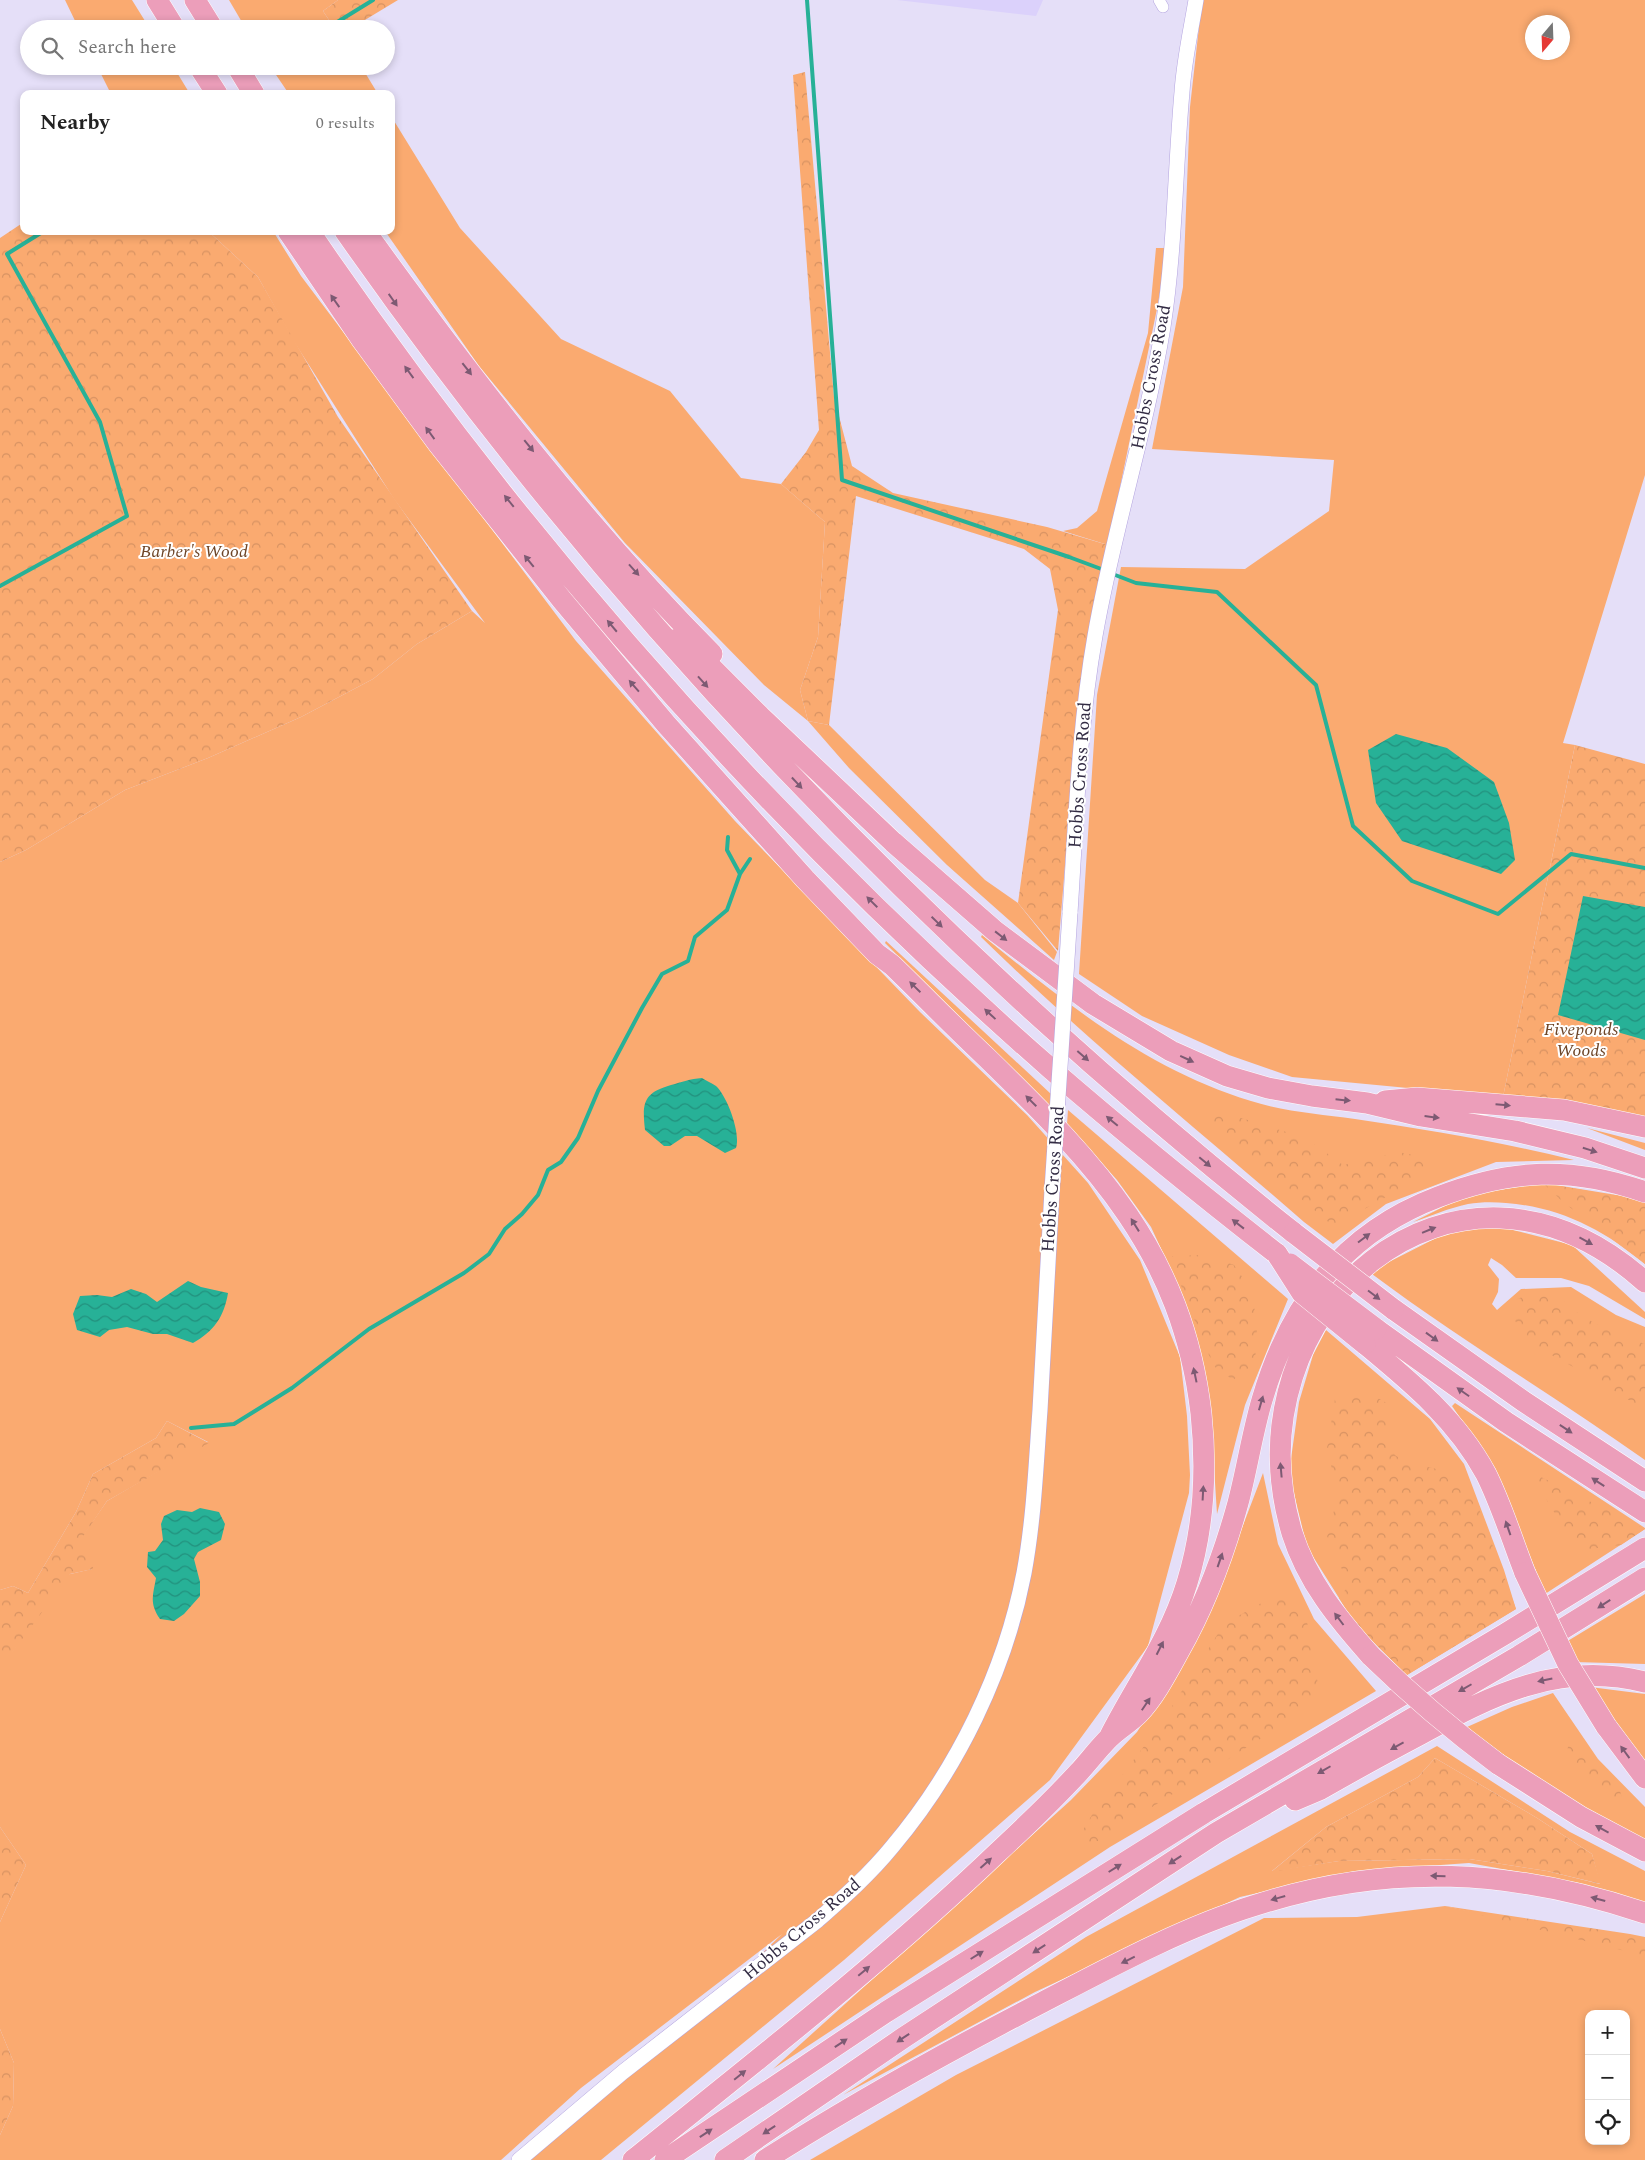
<!DOCTYPE html>
<meta charset="utf-8">
<style>
:root{--surface:#fff;--page:#f2f2f2;--text:#222;--muted:#767676;--line:#e0e0e0}
body{margin:0;font-family:Spectral,serif;background:var(--page);color:var(--text)}
.controls{position:absolute;right:15px;bottom:15px;display:grid;overflow:hidden;border-radius:10px;box-shadow:0 2px 8px #0003}
.controls button{width:45px;height:45px;display:grid;place-items:center;padding:0;border:0;border-bottom:1px solid var(--line);background:var(--surface);color:var(--text);font:25px sans-serif}
.compass{position:absolute;left:1525px;top:15px;width:45px;height:45px;border-radius:50%;background:var(--surface);box-shadow:0 2px 8px #0003;rotate:199deg}
.list{margin:0;padding:0;list-style:none}
h2{display:flex;justify-content:space-between;align-items:center;height:65px;margin:0;padding:0 20px;font-size:21px}
h2 small{font-size:16px;font-weight:400;color:var(--muted)}
.icon{flex:none;width:28px;height:28px;fill:none;stroke:currentColor;stroke-width:2;stroke-linecap:round;stroke-linejoin:round}
.map{position:relative;flex:none;width:1645px;height:2160px;overflow:hidden}
.search{position:absolute;background:var(--surface);box-shadow:0 2px 8px #0003;left:20px;top:20px;width:375px;height:55px;display:flex;align-items:center;gap:12px;box-sizing:border-box;padding:0 18px;border-radius:28px;color:var(--muted);font-size:19px}
.panel{position:absolute;background:var(--surface);box-shadow:0 2px 8px #0003;left:20px;top:90px;width:375px;height:145px;border-radius:10px}
.map>svg:first-child{display:block}
.built{fill:#dbd1fb}
.green{fill:#faaa70;fill-rule:evenodd}
.forest{fill:url(#forest-crowns)}
.water{fill:url(#water-waves)}
.lines{fill:none;stroke-linecap:round;stroke-linejoin:round}
.stream{stroke:#27b197;stroke-width:4}
.minor-casing{stroke:#b3a4df;stroke-width:12}
.tertiary-casing{stroke:#b3a4df;stroke-width:16}
.motorway-casing{stroke:#fff;stroke-width:22}
.minor{stroke:#fff;stroke-width:11}
.tertiary{stroke:#fff;stroke-width:15}
.motorway{stroke:#ec9eba;stroke-width:21}
.tertiary-bridge-casing{stroke:#b3a4df;stroke-width:16;stroke-linecap:butt}
.motorway-bridge-casing{stroke:#fff;stroke-width:22;stroke-linecap:butt}
.tertiary-bridge{stroke:#fff;stroke-width:15}
.motorway-bridge{stroke:#ec9eba;stroke-width:21}
.oneway{fill:#7d5a73}
.labels{text-anchor:middle;dominant-baseline:central;stroke-width:4;stroke-linejoin:round;paint-order:stroke}
.street-label{font-size:18px;fill:#332c44;stroke:#fff}
.park-label{font-size:18px;font-style:italic;fill:#6e4527;stroke:#fff}
</style>
<div class="map">
<svg width="1645" height="2160" viewBox="0 0 1645 2160">
<defs>
<pattern id="forest-crowns" width="20" height="18" patternUnits="userSpaceOnUse" patternTransform="scale(1.25)"><rect width="20" height="18" fill="#faaa70"/><path d="M2 6a3 3 0 1 1 6 0M12 15a3 3 0 1 1 6 0" fill="none" stroke="#d79262"/></pattern>
<pattern id="water-waves" width="16" height="10" patternUnits="userSpaceOnUse" patternTransform="scale(1.25)"><rect width="16" height="10" fill="#27b197"/><path d="M0 5q4-4 8 0t8 0" fill="none" stroke="#22907d"/></pattern>
</defs>
<rect width="100%" height="100%" fill="#e5dff8"/>
<!-- built -->
<path class="built" d="M 897,0 L 1043,0 L 1036,16 Z"/>
<!-- green -->
<path class="green" d="M 65,0 L 132,0 L 150,29 L 79,29 Z
M 229,0 L 338,0 L 323,11 L 335,29 L 246,29 Z
M 1202,0 L 1645,0 L 1645,475 L 1563,743 L 1575,745 L 1503,1097 L 1292,1077 L 1229,1055 L 1142,1016 L 1079,974 L 1097,695 L 1121,567 L 1245,569 L 1329,511 L 1334,460 L 1152,449 L 1183,287 L 1190,107 ZM 1532,22 L 1562,22 L 1562,52 L 1532,52 Z
M 97,66 L 173,66 L 190,94 L 111,94 Z
M 270,66 L 361,66 L 378,94 L 289,94 Z
M 391,116 L 460,228 L 561,339 L 670,391 L 741,478 L 781,484 L 825,522 L 818,637 L 800,690 L 808,721 L 829,725 L 985,880 L 1018,903 L 1057,952 L 1054,960 L 947,865 L 849,768 L 808,721 L 764,685 L 625,543 L 479,366 L 385,231 L 391,231 Z
M 208,231 L 273,231 L 301,276 L 576,641 L 735,821 L 920,1012 L 1027,1115 L 1088,1183 L 1140,1260 L 1180,1357 L 1187,1416 L 1190,1475 L 1189,1493 L 1148,1646 L 1050,1780 L 844,1960 L 601,2160 L 527,2160 L 676,2038 L 782,1934 L 581,2088 L 501,2160 L 0,2160 L 0,2135 L 13,2106 L 14,2063 L 0,2029 L 0,1922 L 26,1865 L 0,1827 L 0,1653 L 12,1652 L 66,1575 L 92,1569 L 77,1544 L 107,1501 L 208,1442 L 167,1421 L 156,1438 L 93,1474 L 76,1512 L 28,1593 L 13,1586 L 0,1590 L 0,862 L 26,850 L 125,790 L 208,758 L 301,717 L 373,679 L 417,644 L 472,611 L 485,623 L 394,499 L 293,340 L 258,277 Z
M 1156,248 L 1167,248 L 1158,304 L 1108,545 L 1063,531 L 1077,528 L 1097,511 L 1148,333 Z
M 982,935 C 1064,1002 1148,1070 1251,1101 C 1285,1112 1320,1114 1355,1119 C 1428,1130 1502,1142 1574,1160 L 1496,1162 L 1386,1204 L 1333,1244 L 1304,1222 C 1196,1128 1083,1037 981,937 Z
M 886,941 L 1051,1094 L 1050,1107 L 885,943 Z
M 1068,1110 L 1288,1299 L 1245,1405 L 1217,1514 L 1210,1403 L 1182,1294 L 1151,1227 L 1117,1180 L 1067,1124 Z
M 1587,1128 L 1645,1143 L 1645,1150 Z
M 1543,1183 L 1641,1199 L 1645,1264 C 1604,1230 1560,1207 1506,1203 C 1494,1202 1480,1202 1468,1204 C 1449,1208 1431,1216 1413,1222 L 1467,1195 Z
M 1497,1226 L 1572,1245 L 1645,1312 L 1645,1319 L 1589,1286 L 1561,1278 L 1516,1278 L 1502,1265 L 1491,1258 L 1488,1265 L 1499,1279 L 1498,1292 L 1492,1304 L 1497,1310 L 1521,1289 L 1571,1287 L 1616,1315 L 1645,1327 L 1645,1460 C 1555,1396 1460,1340 1372,1274 L 1381,1266 L 1446,1233 Z
M 1326,1330 L 1430,1419 L 1464,1464 L 1504,1570 L 1516,1609 L 1407,1675 L 1356,1625 L 1307,1547 L 1289,1473 L 1299,1402 L 1313,1355 Z
M 1455,1403 L 1645,1528 L 1645,1529 L 1545,1594 L 1495,1468 L 1452,1406 Z
M 1263,1473 L 1278,1544 L 1314,1619 L 1376,1691 L 1110,1847 L 773,2069 L 1071,1800 L 1137,1732 L 1193,1645 L 1219,1588 Z
M 1645,1594 L 1645,1664 L 1574,1662 L 1566,1642 Z
M 1590,1687 L 1645,1694 L 1645,1761 Z
M 1553,1693 L 1598,1759 L 1645,1807 L 1645,1840 C 1581,1811 1522,1770 1467,1727 L 1512,1707 Z
M 1437,1746 L 1570,1832 L 1645,1871 L 1645,1903 L 1579,1883 L 1469,1863 L 1355,1871 L 1240,1897 L 1035,1992 L 843,2095 L 1086,1937 ZM 1435,1758 L 1537,1818 L 1592,1854 L 1600,1884 L 1547,1871 L 1469,1859 L 1339,1861 L 1272,1871 L 1326,1827 L 1418,1777 Z
M 1445,1906 L 1532,1925 L 1645,1955 L 1645,2160 L 810,2160 L 956,2075 L 1264,1918 L 1357,1917 ZM 1589,2014 L 1626,2014 L 1626,2141 L 1589,2141 Z"/>
<!-- forest -->
<path class="forest" d="M 338,0 L 398,0 L 350,29 L 335,29 L 323,11 Z
M 805,72 L 834,397 L 852,466 L 893,493 L 1047,527 L 1108,545 L 1078,708 L 1058,951 L 1018,903 L 1058,610 L 1050,569 L 1024,549 L 856,496 L 829,725 L 808,721 L 800,690 L 818,637 L 825,522 L 781,484 L 806,452 L 819,430 L 793,75 Z
M 24,222 L 24,231 L 208,231 L 258,277 L 338,417 L 472,611 L 417,644 L 373,679 L 301,717 L 208,758 L 125,790 L 26,850 L 0,862 L 0,238 Z
M 1575,745 L 1645,764 L 1645,1121 L 1503,1097 Z
M 1208,1113 L 1238,1117 L 1306,1138 L 1343,1165 L 1398,1152 L 1437,1159 L 1421,1178 L 1357,1213 L 1339,1231 L 1214,1125 Z
M 1543,1183 L 1645,1201 L 1645,1264 L 1563,1202 Z
M 1206,1255 L 1234,1265 L 1252,1291 L 1257,1328 L 1255,1363 L 1233,1380 L 1215,1367 L 1205,1347 L 1180,1283 L 1172,1256 Z
M 1537,1292 L 1560,1298 L 1580,1315 L 1609,1331 L 1645,1344 L 1645,1395 L 1635,1404 L 1599,1381 L 1544,1351 L 1521,1333 L 1512,1314 L 1517,1299 Z
M 1355,1392 L 1371,1394 L 1388,1404 L 1389,1425 L 1383,1442 L 1396,1456 L 1417,1464 L 1448,1472 L 1472,1490 L 1516,1609 L 1407,1675 L 1356,1625 L 1339,1598 L 1349,1585 L 1327,1536 L 1338,1496 L 1327,1448 L 1335,1399 Z
M 167,1421 L 209,1443 L 107,1501 L 78,1544 L 92,1551 L 93,1569 L 70,1574 L 12,1653 L 0,1653 L 0,1590 L 13,1586 L 28,1593 L 76,1512 L 93,1474 L 156,1438 Z
M 1529,1471 L 1645,1529 L 1621,1545 L 1590,1549 L 1565,1530 Z
M 1281,1592 L 1306,1616 L 1319,1690 L 1300,1714 L 1098,1841 L 1075,1844 L 1093,1813 L 1161,1724 L 1224,1624 Z
M 1570,1739 L 1620,1791 L 1626,1811 L 1596,1788 L 1566,1755 Z
M 1435,1758 L 1537,1818 L 1592,1854 L 1601,1884 L 1547,1871 L 1469,1859 L 1339,1861 L 1271,1872 L 1326,1827 L 1418,1777 Z
M 0,1827 L 26,1865 L 0,1922 Z
M 1445,1906 L 1630,1934 L 1645,1937 L 1645,1956 Z
M 0,2029 L 14,2063 L 13,2106 L 0,2135 Z"/>
<!-- water -->
<path class="water" d="M 1396,734 L 1447,748 L 1494,782 L 1509,823 L 1515,860 L 1501,874 L 1402,841 L 1376,803 L 1368,750 Z
M 1583,896 L 1645,907 L 1645,1040 L 1558,1015 Z
M 702,1078 C 706,1081 712,1083 716,1086 C 727,1096 741,1133 736,1148 L 725,1153 L 697,1136 L 685,1136 L 670,1146 L 664,1146 L 645,1130 C 642,1103 643,1093 671,1085 C 682,1082 690,1079 702,1078 Z
M 188,1281 L 201,1287 L 228,1293 C 224,1317 214,1331 193,1343 L 167,1334 L 153,1334 L 127,1327 L 109,1330 L 100,1337 L 77,1330 L 73,1314 L 80,1296 L 97,1295 L 112,1297 L 131,1289 L 146,1294 L 157,1302 Z
M 200,1508 L 219,1512 L 225,1524 L 221,1540 L 198,1552 L 194,1559 L 200,1582 L 200,1596 L 184,1614 L 174,1621 L 160,1619 C 149,1603 153,1595 156,1578 L 147,1567 L 148,1552 L 155,1551 L 163,1540 L 161,1524 L 164,1516 L 177,1510 L 192,1512 Z"/>
<g class="lines">
<!-- stream -->
<path class="stream" d="M 807,0 L 842,480 L 1069,557 L 1104,570
M 326,29 L 373,0
M 1110,573 L 1136,583 L 1217,592 L 1316,685 L 1353,826 L 1412,881 L 1498,914 L 1571,854 L 1645,868
M 0,586 L 127,516 L 100,422 L 7,254 L 44,231
M 728,837 L 727,850 L 740,874
M 191,1428 L 234,1424 L 292,1388 L 369,1329 L 464,1273 L 489,1254 L 505,1229 L 522,1214 L 538,1195 L 548,1170 L 561,1162 L 578,1138 L 598,1091 L 642,1008 L 662,974 L 688,961 L 695,937 L 727,910 L 740,874 L 750,859"/>
<!-- minor casing -->
<g class="minor-casing">
<path id="minor" d="M 1159,0 L 1163,7"/>
</g>
<!-- tertiary casing -->
<g class="tertiary-casing">
<path id="tertiary" d="M 1070,913 C 1076,820 1079,727 1095,636 C 1113,532 1146,431 1163,327 C 1175,249 1175,170 1182,92 C 1184,61 1191,30 1196,0
M 519,2160 L 623,2072 L 818,1920 C 844,1897 870,1874 892,1847 C 957,1770 1005,1672 1024,1573 C 1034,1519 1036,1464 1040,1410 C 1044,1337 1048,1263 1052,1190"/>
</g>
<!-- motorway casing -->
<g class="motorway-casing">
<path id="motorway" d="M 157,0 L 175,29
M 195,0 L 213,29
M 199,66 L 217,94
M 237,66 L 254,94
M 288,231 L 362,340 L 439,445 L 562,600 L 666,724 L 805,879 L 877,954 L 892,965 C 924,996 954,1027 986,1057 C 1096,1164 1182,1252 1201,1413 C 1207,1470 1204,1528 1187,1583 C 1170,1639 1136,1685 1110,1736
M 309,231 C 520,540 770,823 1051,1069 C 1125,1133 1200,1194 1277,1254
M 345,231 C 610,610 932,946 1294,1233
M 365,231 C 472,379 584,525 712,654
M 673,640 L 698,654 L 760,716 L 893,842 L 995,931 L 1093,1004 L 1171,1051 L 1227,1076 L 1268,1088 L 1312,1096 L 1367,1103 L 1421,1116 L 1515,1131 L 1585,1148 L 1645,1168
M 1385,1101 L 1417,1098 L 1564,1110 L 1645,1127
M 1393,1309 L 1523,1401 L 1645,1481
M 1376,1329 L 1506,1422 L 1645,1512
M 1365,1344 C 1411,1382 1457,1420 1486,1474 C 1502,1506 1512,1540 1525,1573
M 1371,1656 C 1338,1619 1307,1581 1292,1533 C 1226,1312 1455,1111 1645,1282
M 1606,1726 L 1645,1778
M 1498,1764 L 1581,1817 L 1645,1851
M 1295,1800 L 1321,1789 C 1354,1770 1387,1752 1421,1734 C 1494,1694 1560,1661 1645,1682
M 633,2160 C 757,2060 883,1962 998,1852 C 1026,1826 1053,1800 1079,1772 C 1089,1761 1098,1749 1109,1738 C 1118,1729 1129,1723 1138,1714 C 1154,1698 1168,1671 1179,1651 C 1205,1605 1224,1554 1238,1503 C 1247,1469 1252,1434 1262,1400 C 1290,1304 1343,1233 1438,1197 C 1510,1169 1572,1166 1645,1192
M 665,2160 L 886,2012 L 1204,1813 L 1505,1634 L 1645,1548
M 725,2160 L 903,2038 L 1216,1833 L 1519,1656 L 1645,1578
M 765,2160 C 855,2103 948,2051 1043,2002 C 1110,1967 1184,1927 1256,1905 C 1390,1862 1512,1869 1645,1913"/>
</g>
<!-- minor -->
<use href="#minor" class="minor"/>
<!-- tertiary -->
<use href="#tertiary" class="tertiary"/>
<!-- motorway -->
<use href="#motorway" class="motorway"/>
<!-- tertiary-bridge casing -->
<g class="tertiary-bridge-casing">
<path id="tertiary-bridge" d="M 1052,1190 L 1070,913"/>
</g>
<!-- motorway-bridge casing -->
<g class="motorway-bridge-casing">
<path id="motorway-bridge" d="M 1294,1233 L 1393,1309
M 1277,1254 L 1302,1293 L 1365,1344
M 1290,1264 L 1376,1329
M 1525,1573 L 1568,1664 L 1606,1726
M 1371,1656 C 1412,1696 1452,1730 1498,1764"/>
</g>
<!-- tertiary-bridge -->
<use href="#tertiary-bridge" class="tertiary-bridge"/>
<!-- motorway-bridge -->
<use href="#motorway-bridge" class="motorway-bridge"/>
</g>
<!-- one-way arrows -->
<defs><path id="oneway-solid" d="M-6-.8H1V-3.2L6.5 0L1 3.2V.8H-6Z" transform="scale(1.25)"/></defs>
<g class="oneway">
<use href="#oneway-solid" transform="translate(393 300) rotate(55)"/>
<use href="#oneway-solid" transform="translate(335 301) rotate(-125)"/>
<use href="#oneway-solid" transform="translate(467 369) rotate(52)"/>
<use href="#oneway-solid" transform="translate(409 372) rotate(-126)"/>
<use href="#oneway-solid" transform="translate(430 433) rotate(-126)"/>
<use href="#oneway-solid" transform="translate(529 446) rotate(51)"/>
<use href="#oneway-solid" transform="translate(509 501) rotate(-129)"/>
<use href="#oneway-solid" transform="translate(529 561) rotate(-129)"/>
<use href="#oneway-solid" transform="translate(634 570) rotate(48)"/>
<use href="#oneway-solid" transform="translate(612 626) rotate(-130)"/>
<use href="#oneway-solid" transform="translate(703 682) rotate(48)"/>
<use href="#oneway-solid" transform="translate(634 686) rotate(-131)"/>
<use href="#oneway-solid" transform="translate(797 783) rotate(47)"/>
<use href="#oneway-solid" transform="translate(872 902) rotate(-135)"/>
<use href="#oneway-solid" transform="translate(937 922) rotate(44)"/>
<use href="#oneway-solid" transform="translate(1001 936) rotate(38)"/>
<use href="#oneway-solid" transform="translate(915 987) rotate(-136)"/>
<use href="#oneway-solid" transform="translate(990 1014) rotate(-137)"/>
<use href="#oneway-solid" transform="translate(1083 1056) rotate(41)"/>
<use href="#oneway-solid" transform="translate(1187 1059) rotate(25)"/>
<use href="#oneway-solid" transform="translate(1343 1100) rotate(6)"/>
<use href="#oneway-solid" transform="translate(1031 1101) rotate(-135)"/>
<use href="#oneway-solid" transform="translate(1503 1105) rotate(5)"/>
<use href="#oneway-solid" transform="translate(1432 1117) rotate(7)"/>
<use href="#oneway-solid" transform="translate(1112 1121) rotate(-140)"/>
<use href="#oneway-solid" transform="translate(1590 1150) rotate(17)"/>
<use href="#oneway-solid" transform="translate(1205 1162) rotate(40)"/>
<use href="#oneway-solid" transform="translate(1238 1224) rotate(-142)"/>
<use href="#oneway-solid" transform="translate(1135 1225) rotate(-122)"/>
<use href="#oneway-solid" transform="translate(1429 1230) rotate(-22)"/>
<use href="#oneway-solid" transform="translate(1364 1238) rotate(-37)"/>
<use href="#oneway-solid" transform="translate(1586 1241) rotate(29)"/>
<use href="#oneway-solid" transform="translate(1374 1295) rotate(37)"/>
<use href="#oneway-solid" transform="translate(1432 1337) rotate(36)"/>
<use href="#oneway-solid" transform="translate(1195 1375) rotate(-102)"/>
<use href="#oneway-solid" transform="translate(1463 1392) rotate(-145)"/>
<use href="#oneway-solid" transform="translate(1261 1403) rotate(-74)"/>
<use href="#oneway-solid" transform="translate(1566 1429) rotate(34)"/>
<use href="#oneway-solid" transform="translate(1281 1470) rotate(-95)"/>
<use href="#oneway-solid" transform="translate(1598 1482) rotate(-147)"/>
<use href="#oneway-solid" transform="translate(1203 1493) rotate(-87)"/>
<use href="#oneway-solid" transform="translate(1508 1528) rotate(-109)"/>
<use href="#oneway-solid" transform="translate(1220 1560) rotate(-71)"/>
<use href="#oneway-solid" transform="translate(1604 1604) rotate(147)"/>
<use href="#oneway-solid" transform="translate(1339 1619) rotate(-127)"/>
<use href="#oneway-solid" transform="translate(1160 1648) rotate(-63)"/>
<use href="#oneway-solid" transform="translate(1545 1680) rotate(168)"/>
<use href="#oneway-solid" transform="translate(1465 1688) rotate(150)"/>
<use href="#oneway-solid" transform="translate(1146 1704) rotate(-56)"/>
<use href="#oneway-solid" transform="translate(1397 1746) rotate(151)"/>
<use href="#oneway-solid" transform="translate(1625 1752) rotate(-126)"/>
<use href="#oneway-solid" transform="translate(1324 1770) rotate(150)"/>
<use href="#oneway-solid" transform="translate(1602 1829) rotate(-151)"/>
<use href="#oneway-solid" transform="translate(1175 1860) rotate(147)"/>
<use href="#oneway-solid" transform="translate(986 1863) rotate(-42)"/>
<use href="#oneway-solid" transform="translate(1115 1868) rotate(-32)"/>
<use href="#oneway-solid" transform="translate(1438 1876) rotate(-179)"/>
<use href="#oneway-solid" transform="translate(1278 1898) rotate(164)"/>
<use href="#oneway-solid" transform="translate(1598 1899) rotate(-165)"/>
<use href="#oneway-solid" transform="translate(1039 1949) rotate(147)"/>
<use href="#oneway-solid" transform="translate(977 1955) rotate(-32)"/>
<use href="#oneway-solid" transform="translate(1128 1960) rotate(154)"/>
<use href="#oneway-solid" transform="translate(864 1971) rotate(-40)"/>
<use href="#oneway-solid" transform="translate(903 2038) rotate(146)"/>
<use href="#oneway-solid" transform="translate(841 2043) rotate(-34)"/>
<use href="#oneway-solid" transform="translate(740 2075) rotate(-39)"/>
<use href="#oneway-solid" transform="translate(769 2130) rotate(146)"/>
<use href="#oneway-solid" transform="translate(706 2133) rotate(-34)"/>
</g>
<g class="labels">
<!-- street labels -->
<g class="street-label">
<text transform="translate(1151 377) rotate(-79)">Hobbs Cross Road</text>
<text transform="translate(1080 775) rotate(-86)">Hobbs Cross Road</text>
<text transform="translate(1053 1179) rotate(-86)">Hobbs Cross Road</text>
<text transform="translate(802 1929) rotate(-40)">Hobbs Cross Road</text>
</g>
<!-- park labels -->
<g class="park-label">
<text x="194" y="551">Barber's Wood</text>
<text x="1581" y="1029">Fiveponds<tspan x="1581" dy="21">Woods</tspan></text>
</g>
</g>
</svg>
<div class="controls">
<button>+</button>
<button>−</button>
<button><svg class="icon" aria-label="locate" viewBox="0 0 24 24"><circle cx="12" cy="12" r="6"/><path d="M12 2v4M12 18v4M2 12h4M18 12h4"/></svg></button>
</div>
<svg class="compass" viewBox="-18 -18 36 36"><path d="M0-13l5 13h-10z" fill="#e53935"/><path d="M0 13l5-13h-10z" fill="#767676"/></svg>
<div class="search"><svg class="icon" aria-label="search" viewBox="0 0 24 24"><circle cx="10" cy="10" r="6"/><path d="M15 15l6 6"/></svg>Search here</div>
<section class="panel">
<h2>Nearby<small>0 results</small></h2>
<ul class="list">
</ul>
</section>
</div>
